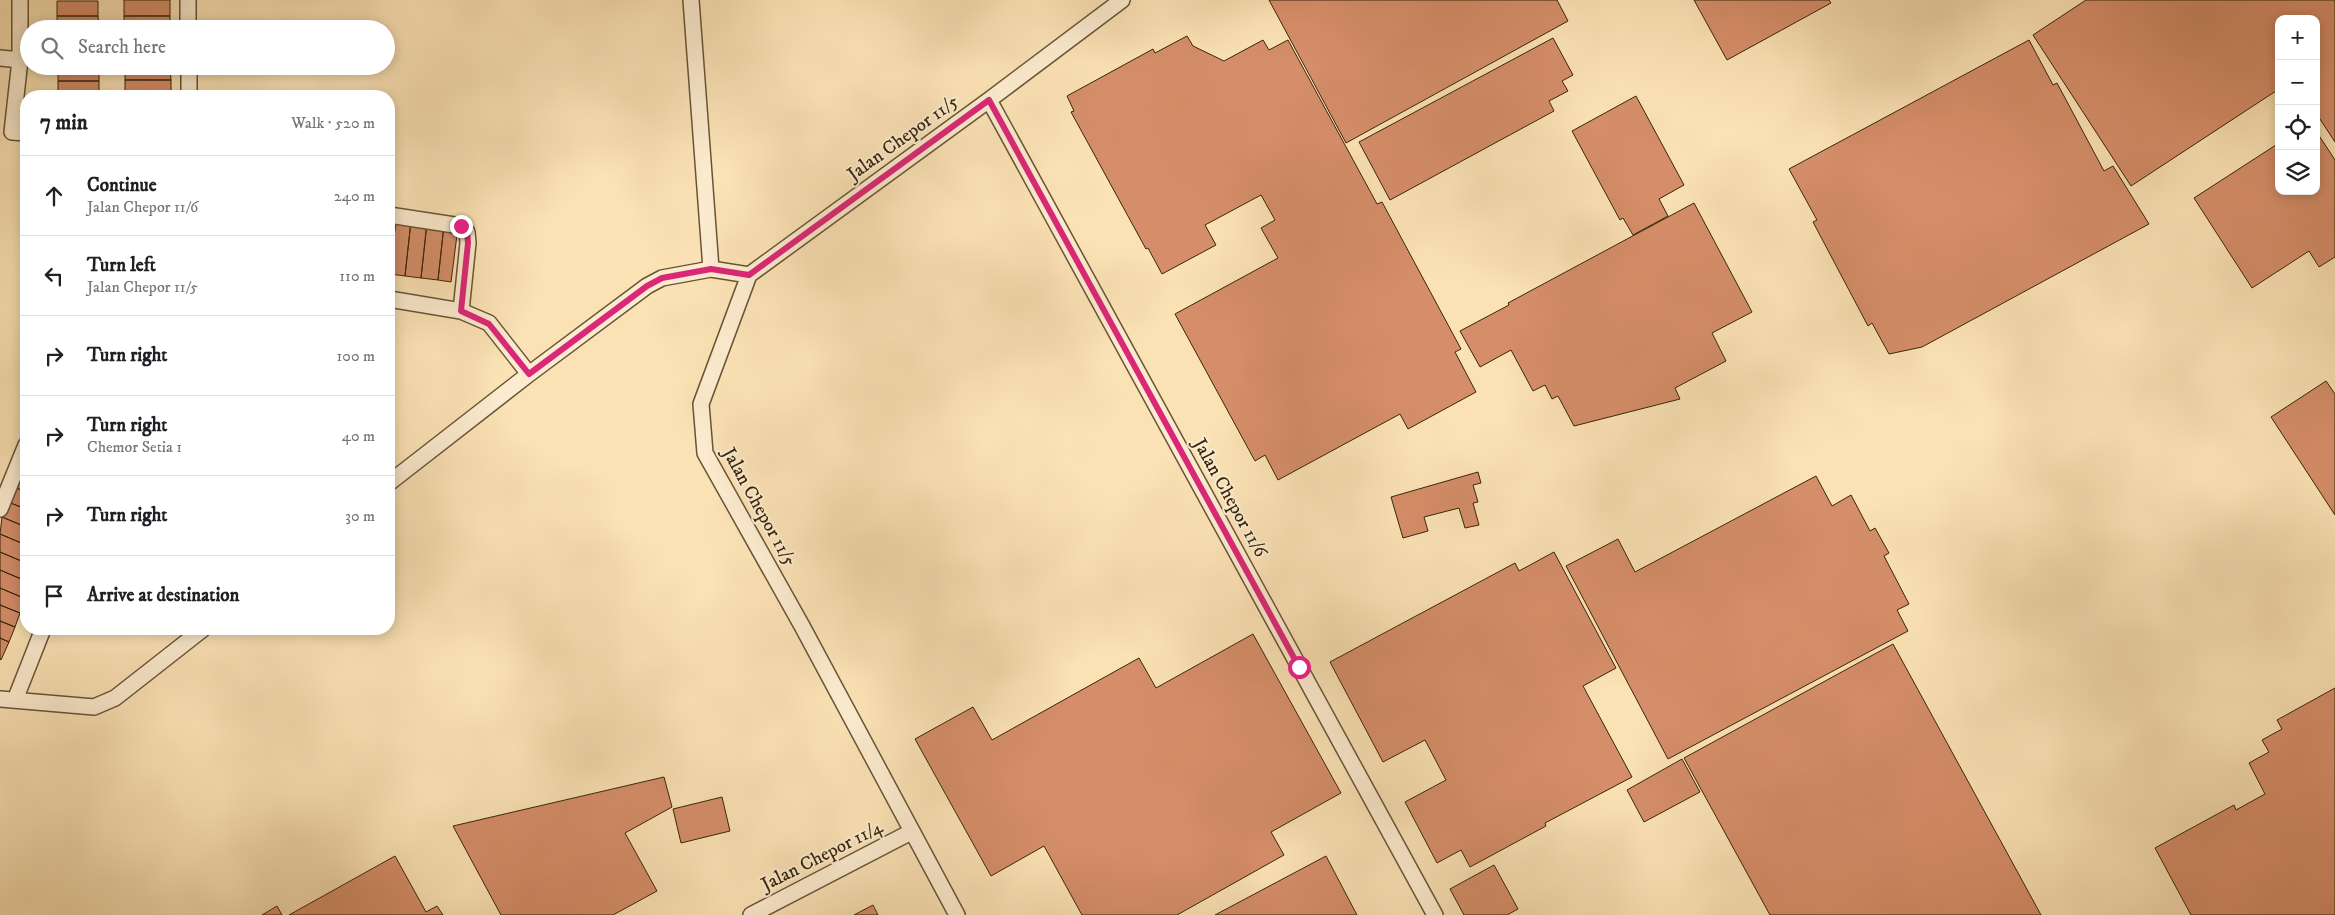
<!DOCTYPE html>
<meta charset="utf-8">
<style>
:root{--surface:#fff;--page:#f6f6f6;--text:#202124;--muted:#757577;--line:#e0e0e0}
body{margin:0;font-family:"IM FELL DW Pica",serif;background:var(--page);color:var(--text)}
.controls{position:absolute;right:15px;top:15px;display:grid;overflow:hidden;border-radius:10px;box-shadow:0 2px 12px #0003}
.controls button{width:45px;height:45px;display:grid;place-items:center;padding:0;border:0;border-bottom:1px solid var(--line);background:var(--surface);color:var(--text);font:25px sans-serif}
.stop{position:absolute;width:15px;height:15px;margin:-11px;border:4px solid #db2777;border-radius:50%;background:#fff}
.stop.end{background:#db2777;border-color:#fff;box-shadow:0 1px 5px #0008}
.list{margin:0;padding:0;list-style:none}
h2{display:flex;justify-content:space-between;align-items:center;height:65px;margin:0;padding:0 20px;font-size:21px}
h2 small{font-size:16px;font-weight:400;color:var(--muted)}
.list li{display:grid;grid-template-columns:32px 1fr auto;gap:15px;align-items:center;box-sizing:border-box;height:80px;padding:0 20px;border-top:1px solid var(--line)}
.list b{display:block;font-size:19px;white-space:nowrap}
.list p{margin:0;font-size:16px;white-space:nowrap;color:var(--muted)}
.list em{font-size:16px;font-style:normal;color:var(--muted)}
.icon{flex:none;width:28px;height:28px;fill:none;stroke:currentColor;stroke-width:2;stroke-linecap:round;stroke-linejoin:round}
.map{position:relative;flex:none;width:2335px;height:915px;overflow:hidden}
.search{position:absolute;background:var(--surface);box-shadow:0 2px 12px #0003;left:20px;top:20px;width:375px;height:55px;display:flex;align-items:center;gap:12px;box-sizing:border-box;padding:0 18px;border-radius:28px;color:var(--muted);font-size:19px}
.panel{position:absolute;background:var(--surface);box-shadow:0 2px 12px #0003;left:20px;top:90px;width:375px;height:545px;border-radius:20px}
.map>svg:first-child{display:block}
.building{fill:#d58e69;stroke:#37250b}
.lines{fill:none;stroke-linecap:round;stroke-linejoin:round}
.street-casing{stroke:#685436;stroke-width:18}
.street{stroke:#fceccf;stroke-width:15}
.route{stroke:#db2777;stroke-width:6}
.labels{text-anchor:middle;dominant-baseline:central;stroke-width:4;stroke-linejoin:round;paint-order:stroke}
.street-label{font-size:19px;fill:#37250b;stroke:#fceccf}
</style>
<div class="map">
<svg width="2335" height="915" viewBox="0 0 2335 915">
<rect width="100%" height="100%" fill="#fbe2b5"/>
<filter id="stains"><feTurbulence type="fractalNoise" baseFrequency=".004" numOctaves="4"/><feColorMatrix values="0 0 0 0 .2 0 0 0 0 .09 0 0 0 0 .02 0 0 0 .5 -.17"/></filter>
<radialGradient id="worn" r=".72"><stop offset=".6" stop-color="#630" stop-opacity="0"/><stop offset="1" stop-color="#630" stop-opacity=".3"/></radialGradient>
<!-- building -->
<path class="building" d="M 124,0 L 170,0 L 170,16 L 124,16 Z
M 1269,0 L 1557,0 L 1568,21 L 1346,143 Z
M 1694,0 L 1829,0 L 1831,3 L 1727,60 Z
M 2086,0 L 2335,0 L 2335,142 L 2316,113 L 2316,19 L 2279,19 L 2279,89 L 2131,186 L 2033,35 Z
M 57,1 L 98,1 L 98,16 L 57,16 Z
M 57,16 L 98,16 L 99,29 L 57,29 Z
M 124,16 L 170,16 L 170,29 L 124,29 Z
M 1187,36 L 1193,46 L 1224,61 L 1263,40 L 1269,50 L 1288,40 L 1377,204 L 1382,202 L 1461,349 L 1455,352 L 1476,392 L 1408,429 L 1400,414 L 1278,480 L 1265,455 L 1255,461 L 1175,314 L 1278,258 L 1261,228 L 1275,220 L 1261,195 L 1205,225 L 1216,245 L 1162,274 L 1148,248 L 1146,249 L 1071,112 L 1074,111 L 1067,96 L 1153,49 L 1155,53 Z
M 1553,38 L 1573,75 L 1562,81 L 1568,91 L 1549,101 L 1554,111 L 1390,200 L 1359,142 Z
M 2029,40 L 2053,85 L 2057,83 L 2104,171 L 2113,166 L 2149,224 L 1922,347 L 1889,354 L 1872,323 L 1868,326 L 1813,222 L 1817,220 L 1789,169 Z
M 58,66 L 99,66 L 99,81 L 58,81 Z
M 125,66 L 170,66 L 171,80 L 125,80 Z
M 125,80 L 171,80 L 171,96 L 125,96 Z
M 58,81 L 99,81 L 99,96 L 58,96 Z
M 1636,96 L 1684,185 L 1659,199 L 1668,216 L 1633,235 L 1623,218 L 1620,220 L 1572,131 Z
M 2316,131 L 2335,160 L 2335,257 L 2319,267 L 2309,251 L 2252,288 L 2194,198 L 2279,143 L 2279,191 L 2316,191 Z
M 1694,203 L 1752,312 L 1712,333 L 1726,361 L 1675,388 L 1680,399 L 1574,426 L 1558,396 L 1552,399 L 1545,385 L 1533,391 L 1511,350 L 1480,367 L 1460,331 L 1509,305 L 1508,303 Z
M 389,219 L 396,219 L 390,274 L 389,274 Z
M 396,219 L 411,221 L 405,276 L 390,274 Z
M 411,221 L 427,223 L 421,278 L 405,276 Z
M 427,223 L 444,225 L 438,280 L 421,278 Z
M 444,225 L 458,227 L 451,282 L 438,280 Z
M 2326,381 L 2335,394 L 2335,515 L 2271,417 Z
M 1478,472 L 1481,483 L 1473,485 L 1478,502 L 1473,503 L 1479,525 L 1465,528 L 1459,508 L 1424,517 L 1428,531 L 1403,538 L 1391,497 Z
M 20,473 L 26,475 L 26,492 L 14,487 Z
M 1816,476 L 1832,506 L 1851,495 L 1870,531 L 1875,528 L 1889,553 L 1884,556 L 1909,604 L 1897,610 L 1908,631 L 1668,759 L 1566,566 L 1618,539 L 1635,572 Z
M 14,487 L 26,492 L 26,509 L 8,502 Z
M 8,502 L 26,509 L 26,527 L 2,517 Z
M 2,517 L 26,527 L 26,545 L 0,534 Z
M 0,534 L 26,545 L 26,563 L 0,552 Z
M 0,552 L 26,563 L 26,581 L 0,570 Z
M 1554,552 L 1616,668 L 1583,686 L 1632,777 L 1545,823 L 1546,826 L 1470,867 L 1461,850 L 1437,863 L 1405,802 L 1446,780 L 1425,740 L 1383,762 L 1330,662 L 1515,563 L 1519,571 Z
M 0,570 L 26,581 L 26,599 L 0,588 Z
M 0,588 L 26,599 L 20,613 L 0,605 Z
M 0,605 L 20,613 L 15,627 L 0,621 Z
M 0,621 L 15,627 L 9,642 L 0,638 Z
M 1253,634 L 1341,793 L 1271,832 L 1284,855 L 1177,915 L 1082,915 L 1044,846 L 991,876 L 915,739 L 973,707 L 992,740 L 1139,658 L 1156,688 Z
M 0,638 L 9,642 L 1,660 L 0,659 Z
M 1893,644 L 2041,915 L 1770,915 L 1684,758 Z
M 2335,688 L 2335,915 L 2191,915 L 2155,848 L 2234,805 L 2236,810 L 2265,794 L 2249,763 L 2269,752 L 2262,740 L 2282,729 L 2277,720 Z
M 1682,759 L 1700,792 L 1644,822 L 1627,790 Z
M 664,777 L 672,807 L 625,833 L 657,891 L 613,915 L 501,915 L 453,826 Z
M 722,797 L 730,831 L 681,843 L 673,809 Z
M 395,856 L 426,912 L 437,906 L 443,915 L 289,915 Z
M 1326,856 L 1357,915 L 1215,915 Z
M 1494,865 L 1518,909 L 1507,915 L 1464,915 L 1450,889 Z
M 873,905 L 878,915 L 854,915 Z
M 277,906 L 282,915 L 262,915 Z"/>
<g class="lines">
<!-- street casing -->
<g class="street-casing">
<path id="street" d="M 20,0 L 20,60 L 12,132 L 26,133
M 188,0 L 188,29
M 691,0 L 711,269
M 0,58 L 20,60
M 189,66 L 189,96
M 989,100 L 1435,915
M 389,215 L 461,226 L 467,232 L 468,243 L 461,311
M 389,299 L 461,311 L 489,323 L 529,374
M 389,483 L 529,374 L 647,286 L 662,278 L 711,269 L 749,275
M 0,509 L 26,445
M 0,699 L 94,707 L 115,698 L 203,629
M 15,700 L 43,629
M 751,915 L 911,832
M 957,915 L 802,626 L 705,453 L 701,404 L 749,275 L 989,100 L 1122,0"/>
</g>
<!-- street -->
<use href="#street" class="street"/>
</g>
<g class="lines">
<!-- route -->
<path class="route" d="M 461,226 L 467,232 L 468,243 L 461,311 L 489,324 L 529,374 L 647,286 L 662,278 L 711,269 L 749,275 L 989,100 L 1299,667"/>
</g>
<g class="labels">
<!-- street labels -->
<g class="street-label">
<text transform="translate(903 138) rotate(-36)">Jalan Chepor 11/5</text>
<text transform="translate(1230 498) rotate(61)">Jalan Chepor 11/6</text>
<text transform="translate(759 507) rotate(61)">Jalan Chepor 11/5</text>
<text transform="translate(822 856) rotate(-27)">Jalan Chepor 11/4</text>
</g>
</g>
<rect width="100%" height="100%" filter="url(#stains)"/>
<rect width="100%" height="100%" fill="url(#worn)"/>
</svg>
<div class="controls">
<button>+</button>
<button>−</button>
<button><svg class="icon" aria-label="locate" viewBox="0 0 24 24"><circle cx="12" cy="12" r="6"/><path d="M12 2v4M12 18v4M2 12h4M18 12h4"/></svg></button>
<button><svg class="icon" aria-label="layers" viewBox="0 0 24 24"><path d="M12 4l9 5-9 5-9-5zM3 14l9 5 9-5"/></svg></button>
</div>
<div class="stop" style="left:1299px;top:667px"></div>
<div class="stop end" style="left:461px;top:226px"></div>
<div class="search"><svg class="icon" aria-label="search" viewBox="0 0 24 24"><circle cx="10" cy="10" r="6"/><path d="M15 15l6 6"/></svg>Search here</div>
<section class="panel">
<h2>7 min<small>Walk · 520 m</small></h2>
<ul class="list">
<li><svg class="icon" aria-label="ahead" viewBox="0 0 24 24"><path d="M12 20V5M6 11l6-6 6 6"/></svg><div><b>Continue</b><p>Jalan Chepor 11/6</p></div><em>240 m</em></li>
<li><svg class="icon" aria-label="left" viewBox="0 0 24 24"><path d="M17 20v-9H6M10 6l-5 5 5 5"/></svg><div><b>Turn left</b><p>Jalan Chepor 11/5</p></div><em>110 m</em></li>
<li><svg class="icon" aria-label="right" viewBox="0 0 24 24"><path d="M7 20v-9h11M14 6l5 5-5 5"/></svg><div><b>Turn right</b></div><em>100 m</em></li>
<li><svg class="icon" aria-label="right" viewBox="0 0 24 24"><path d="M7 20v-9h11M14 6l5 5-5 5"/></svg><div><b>Turn right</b><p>Chemor Setia 1</p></div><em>40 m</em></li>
<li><svg class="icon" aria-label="right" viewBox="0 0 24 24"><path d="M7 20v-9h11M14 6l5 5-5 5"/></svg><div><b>Turn right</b></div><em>30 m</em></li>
<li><svg class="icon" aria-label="arrive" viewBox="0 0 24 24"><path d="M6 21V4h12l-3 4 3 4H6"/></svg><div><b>Arrive at destination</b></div></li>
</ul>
</section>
</div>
